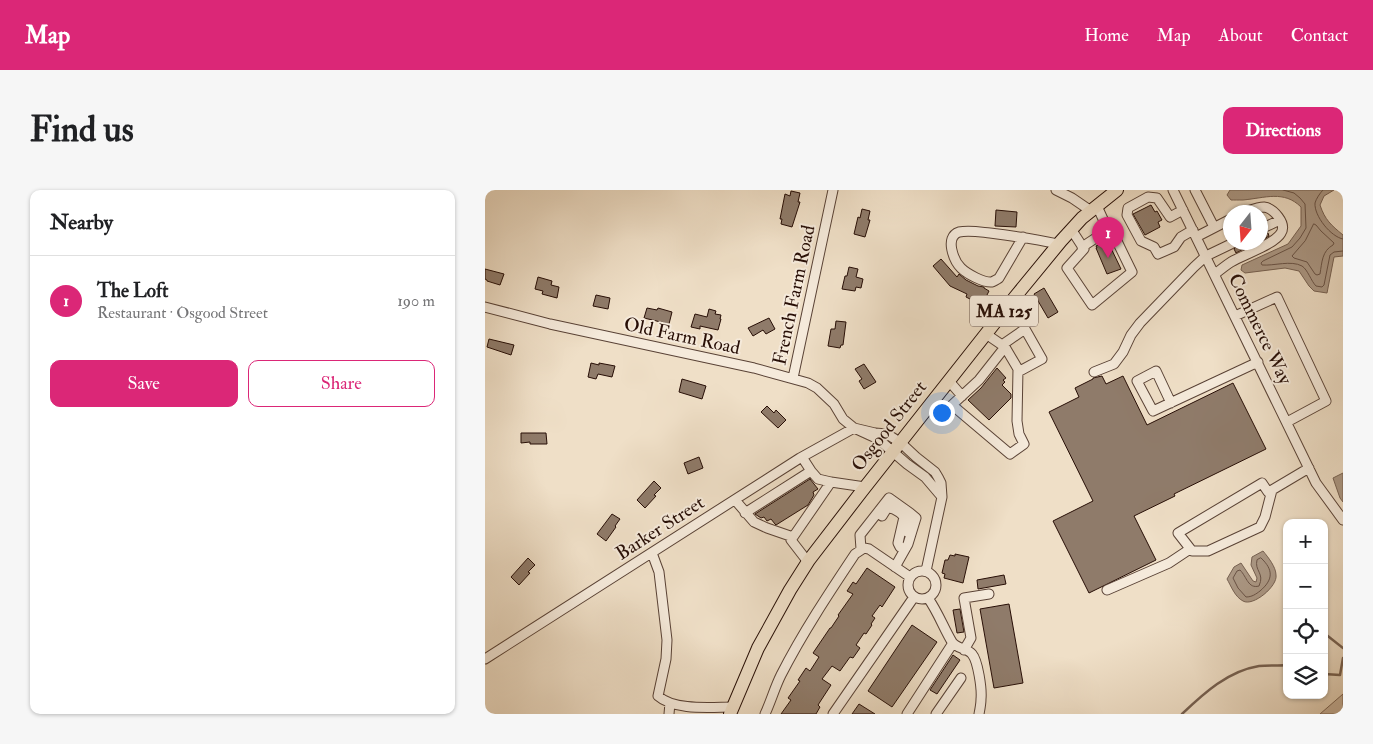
<!DOCTYPE html>
<meta charset="utf-8">
<style>
:root{--surface:#fff;--page:#f6f6f6;--text:#202124;--muted:#757577;--line:#e0e0e0;--accent:#db2777}
body{margin:0;font-family:"IM FELL Double Pica",serif;background:var(--page);color:var(--text)}
.controls{position:absolute;right:15px;bottom:15px;display:grid;overflow:hidden;border-radius:10px;box-shadow:0 1px 4px #0004}
.controls button{width:45px;height:45px;display:grid;place-items:center;padding:0;border:0;border-bottom:1px solid var(--line);background:var(--surface);color:var(--text);font:25px sans-serif}
.compass{position:absolute;left:738px;top:15px;width:45px;height:45px;border-radius:50%;background:var(--surface);box-shadow:0 1px 4px #0004;rotate:197deg}
.you{position:absolute;left:456px;top:222px;width:18px;height:18px;margin:-12px;border:4px solid #fff;border-radius:50%;background:#1a73e8;box-shadow:0 0 0 8px #1a73e833}
.badge{display:grid;place-items:center;width:32px;height:32px;border-radius:50%;background:var(--accent);color:#fff;font-size:16px;font-weight:700}
.pin{position:absolute;translate:-50% -41px;filter:drop-shadow(0 1px 2px #0008)}
.pin::after{content:'';position:absolute;top:26px;width:18px;height:15px;background:inherit;clip-path:polygon(0 0,100% 0,50% 100%)}
.list{margin:0;padding:0;list-style:none}
h2{display:flex;justify-content:space-between;align-items:center;height:65px;margin:0;padding:0 20px;font-size:21px}
h2 small{font-size:16px;font-weight:400;color:var(--muted)}
.list li{display:grid;grid-template-columns:32px 1fr auto;gap:15px;align-items:center;box-sizing:border-box;height:90px;padding:0 20px;border-top:1px solid var(--line)}
.list b{display:block;font-size:19px;white-space:nowrap}
.list p{margin:0;font-size:16px;white-space:nowrap;color:var(--muted)}
.list em{font-size:16px;font-style:normal;color:var(--muted)}
.actions{display:flex;gap:10px;padding:15px 20px}
.actions a{flex:1;padding:11px 0;border:1px solid var(--accent);border-radius:10px;text-align:center;font-size:18px;color:var(--accent)}
.actions .main{background:var(--accent);color:#fff}
.icon{flex:none;width:28px;height:28px;fill:none;stroke:currentColor;stroke-width:2;stroke-linecap:round;stroke-linejoin:round}
.map{position:relative;flex:none;width:858px;height:524px;overflow:hidden;border-radius:10px}
header{display:flex;align-items:center;gap:30px;box-sizing:border-box;height:70px;padding:0 25px;background:var(--accent);color:#fff}
header strong{font-size:24px}
nav{display:flex;gap:28px;margin-inline-start:auto;font-size:18px}
.intro{display:flex;align-items:center;justify-content:space-between;box-sizing:border-box;height:120px;padding:0 30px}
h1{margin:0;font-size:35px}
.button{padding:12px 22px;border-radius:10px;background:var(--accent);color:#fff;font-size:18px;font-weight:700}
main{display:flex;gap:30px;padding:0 30px}
aside{flex:1;background:var(--surface);border-radius:10px;box-shadow:0 1px 4px #0004}
.map>svg:first-child{display:block}
.green{fill:#cdbba6;stroke:#7a6456}
.water{fill:#ab9885;stroke:#766152}
.lines{fill:none;stroke-linecap:round;stroke-linejoin:round}
.shore{stroke:#695346;stroke-width:1}
.stream{stroke:#766152;stroke-width:2.5}
.building{fill:#8f7b6a;stroke:#270e06}
.minor-casing{stroke:#594236;stroke-width:11}
.highway-casing{stroke:#270e06;stroke-width:14}
.minor{stroke:#f5eadb;stroke-width:9}
.highway{stroke:#efdfc7;stroke-width:12}
.labels{text-anchor:middle;dominant-baseline:central;stroke-width:4;stroke-linejoin:round;paint-order:stroke}
.shield{fill:#f5eadb;stroke:#655046;stroke-width:1}
.shield-label{font-size:18px;font-weight:bold;fill:#270e06}
.street-label{font-size:19px;fill:#270e06;stroke:#f5eadb}
</style>
<header>
<strong>Map</strong>
<nav><a>Home</a><a>Map</a><a>About</a><a>Contact</a></nav>
</header>
<div class="intro"><h1>Find us</h1><a class="button">Directions</a></div>
<main>
<aside>
<h2>Nearby<small></small></h2>
<ul class="list">
<li><span class="badge">1</span><div><b>The Loft</b><p>Restaurant · Osgood Street</p></div><em>190 m</em></li>
</ul>
<div class="actions"><a class="main">Save</a><a>Share</a></div>
</aside>
<div class="map">
<svg width="858" height="524" viewBox="0 0 858 524">
<rect width="100%" height="100%" fill="#efdfc7"/>
<filter id="stains"><feTurbulence type="fractalNoise" baseFrequency=".004" numOctaves="4"/><feColorMatrix values="0 0 0 0 .2 0 0 0 0 .09 0 0 0 0 .02 0 0 0 .5 -.17"/></filter>
<radialGradient id="worn" r=".72"><stop offset=".6" stop-color="#630" stop-opacity="0"/><stop offset="1" stop-color="#630" stop-opacity=".3"/></radialGradient>
<!-- green -->
<path class="green" d="M 858,504 L 858,524 L 835,524 Z"/>
<!-- water -->
<path class="water" d="M 745,0 L 849,0 L 839,6 L 835,15 C 840,30 846,35 858,45 L 858,66 L 849,67 L 842,103 L 829,101 L 824,96 L 814,81 L 800,78 L 760,83 L 756,80 L 757,75 L 803,54 L 816,36 L 816,17 C 799,0 780,8 758,10 C 754,10 749,10 746,10 L 742,5 Z
M 858,283 L 858,312 L 855,308 L 848,288 Z
M 778,361 C 783,367 791,377 791,385 C 793,396 768,417 758,411 C 750,407 746,396 742,389 L 749,377 L 756,373 L 768,391 L 771,392 L 772,388 L 766,375 L 767,367 Z"/>
<g class="lines">
<!-- shore -->
<path class="shore" d="M 798,0 L 809,3 L 815,8 L 820,14 L 821,38 L 815,48 L 807,57 L 778,71 L 776,73 L 777,75 C 789,76 806,70 817,76 C 823,80 826,91 831,96 L 837,97 L 839,95 L 845,65 L 849,62 L 858,61
M 838,0 C 835,3 831,9 830,13 C 829,26 846,47 858,49
M 829,34 L 831,35 L 836,41 L 849,53 L 848,55 C 837,61 837,72 835,84 L 832,85 L 830,84 L 822,72 L 809,68 L 807,66 L 820,51 Z
M 776,368 C 789,380 788,390 775,401 C 771,404 767,407 761,407 L 753,398 L 748,388 L 752,381 L 755,380 C 762,387 763,399 774,396 C 780,383 769,381 772,370 Z"/>
<!-- stream -->
<path class="stream" d="M 839,443 L 858,458
M 839,484 L 855,485 L 858,468
M 697,524 C 719,503 743,481 774,476 C 783,475 793,476 802,475"/>
</g>
<!-- building -->
<path class="building" d="M 306,1 L 315,3 L 313,12 L 315,12 L 307,37 L 296,34 L 297,29 L 295,29 L 300,4 L 305,6 Z
M 666,15 L 670,22 L 672,21 L 677,30 L 673,32 L 675,37 L 660,45 L 648,24 Z
M 377,19 L 385,21 L 383,30 L 385,30 L 380,47 L 369,44 L 373,27 L 375,28 Z
M 511,20 L 532,22 L 531,37 L 510,36 Z
M 746,36 L 746,48 L 743,48 L 739,40 Z
M 776,41 L 779,43 L 783,43 L 784,46 L 776,51 Z
M 624,49 L 624,54 L 636,79 L 622,84 L 611,58 L 612,58 L 611,56 Z
M 752,52 L 772,52 L 751,63 L 749,59 L 751,57 Z
M 456,69 L 472,87 L 474,84 L 481,90 L 493,96 L 499,97 L 499,98 L 504,101 L 499,111 L 491,107 L 489,111 L 481,107 L 482,104 L 465,96 L 448,76 Z
M 364,77 L 373,79 L 371,87 L 378,89 L 376,98 L 371,97 L 370,101 L 357,99 L 360,86 L 362,86 Z
M 0,79 L 19,84 L 15,95 L 2,91 L 2,90 L 0,89 Z
M 53,87 L 67,91 L 66,95 L 74,97 L 72,108 L 57,104 L 58,101 L 50,99 Z
M 559,98 L 573,122 L 563,128 L 549,104 Z
M 111,105 L 125,108 L 123,119 L 108,116 Z
M 162,118 L 172,120 L 173,118 L 187,122 L 184,134 L 159,128 Z
M 224,119 L 231,121 L 230,124 L 236,125 L 235,129 L 236,129 L 233,140 L 215,136 L 215,139 L 206,137 L 210,124 L 222,127 Z
M 284,128 L 290,139 L 281,144 L 278,140 L 268,146 L 263,138 Z
M 351,131 L 361,132 L 358,155 L 356,155 L 355,158 L 343,156 L 346,139 L 350,139 Z
M 4,149 L 29,155 L 26,165 L 2,157 Z
M 106,173 L 114,175 L 114,173 L 130,176 L 127,187 L 113,184 L 111,189 L 103,187 Z
M 379,174 L 391,192 L 379,199 L 374,191 L 377,189 L 370,179 Z
M 512,178 L 521,188 L 518,190 L 520,192 L 517,195 L 526,204 L 526,208 L 504,230 L 483,210 L 496,198 Z
M 617,186 L 621,194 L 638,186 L 662,235 L 748,193 L 781,259 L 689,304 L 690,306 L 649,326 L 671,370 L 604,403 L 568,331 L 608,311 L 564,222 L 594,207 L 590,198 L 608,189 L 608,188 Z
M 197,189 L 221,196 L 217,209 L 194,202 Z
M 282,216 L 289,223 L 291,220 L 301,230 L 293,238 L 276,222 Z
M 36,243 L 61,243 L 62,254 L 45,254 L 45,252 L 36,253 Z
M 214,267 L 218,278 L 203,284 L 199,273 Z
M 325,289 L 333,299 L 328,302 L 329,305 L 323,315 L 291,335 L 290,334 L 286,329 L 282,331 L 279,327 L 276,328 L 270,324 Z
M 169,291 L 176,298 L 169,305 L 171,306 L 160,318 L 152,310 Z
M 127,324 L 135,329 L 130,336 L 131,337 L 121,351 L 112,344 Z
M 470,364 L 484,367 L 478,393 L 459,388 L 460,384 L 457,383 L 460,370 L 463,370 L 465,365 L 470,366 Z
M 43,368 L 50,375 L 43,382 L 45,383 L 34,395 L 26,387 Z
M 382,378 L 410,397 L 397,417 L 395,415 L 387,426 L 390,428 L 386,434 L 387,435 L 381,444 L 379,443 L 371,455 L 375,458 L 368,468 L 365,467 L 355,481 L 347,476 L 337,489 L 346,495 L 333,515 L 335,517 L 331,524 L 296,524 L 306,510 L 303,508 L 315,491 L 313,490 L 321,478 L 325,481 L 334,467 L 328,463 L 345,438 L 346,438 L 354,426 L 353,425 L 368,404 L 362,401 L 368,392 L 371,394 Z
M 519,385 L 521,394 L 493,399 L 492,390 Z
M 524,414 L 538,493 L 509,498 L 495,419 Z
M 475,419 L 479,442 L 472,443 L 468,420 Z
M 427,435 L 452,452 L 407,517 L 383,501 Z
M 468,465 L 475,470 L 452,504 L 445,500 Z
M 374,514 L 390,524 L 367,524 Z"/>
<g class="lines">
<!-- minor casing -->
<g class="minor-casing">
<path id="minor" d="M 571,0 L 587,8 L 606,21
M 688,0 L 831,293 L 858,330
M 710,0 L 729,37
M 698,20 L 685,27 L 672,8 L 663,7 L 643,18 L 642,25 L 656,51 L 669,57 L 673,64 L 689,57 L 696,47 L 708,40
M 780,37 L 795,30
M 586,39 L 599,59 L 582,78 L 607,115 L 647,82 L 629,45 L 623,40 L 612,16
M 538,47 L 514,88 C 513,89 509,91 507,92 C 499,93 482,84 476,78 C 469,71 459,47 474,42 C 484,40 495,42 505,43 C 529,46 550,49 573,54
M 711,47 L 746,29
M 597,57 L 623,40
M 730,84 C 735,80 740,76 746,72 C 758,65 790,54 796,43 C 802,33 788,18 779,17 C 772,17 766,20 760,22
M 0,117 L 65,134 L 269,178 L 323,193 L 332,198 L 349,214 L 358,229 L 369,238 L 393,249 L 422,274 L 440,287 L 457,307
M 750,126 L 792,107 L 841,211 L 802,232
M 501,144 L 520,157 L 494,190 L 467,215 L 525,264 L 539,254 L 534,244 L 532,231 L 533,179 L 520,157
M 517,155 L 540,139 L 557,169 L 533,182
M 609,182 L 629,174 L 638,162 L 646,145 L 655,133 L 709,77 L 721,66 L 746,54
M 308,188 L 348,0
M 464,191 L 477,206
M 686,213 L 671,181 L 652,191 L 668,221 L 773,172
M 317,267 L 326,281 L 333,289 L 346,292
M 787,300 L 780,327 L 775,337 L 723,361 L 707,361 L 693,343 L 777,293 L 783,302 L 787,300 L 824,278
M 250,310 L 269,332 L 282,338 L 308,347
M 260,323 L 326,281
M 397,326 L 402,318 C 411,317 419,326 424,332 L 422,342
M 415,357 L 413,353 L 419,327
M 376,359 L 375,345 L 404,308 L 425,323 L 431,328 L 423,354 L 410,377
M 167,363 L 174,382 L 182,450 L 181,469 L 173,506 C 190,521 226,517 248,517
M 323,372 L 306,350 L 346,292 L 380,297
M423 395a14 14 0 1 1 28 0a14 14 0 1 1-28 0Z
M 622,400 L 684,373 L 705,359
M 443,408 C 453,422 459,439 467,452 C 472,459 482,458 487,464 C 493,471 497,499 496,509 C 496,514 495,519 494,524
M 479,460 L 486,448 L 479,408 L 504,404
M 0,469 L 315,268 L 369,238 L 390,243 L 402,244 L 416,253 L 431,267 L 450,282 L 453,287 L 456,293 L 457,307 L 441,381
M 184,524 L 185,513
M 280,524 C 286,511 290,497 296,485 C 318,442 344,403 370,364 L 379,358 L 384,359 L 425,387
M 348,524 L 429,407
M 422,524 L 468,453
M 451,524 L 476,488"/>
</g>
<!-- highway casing -->
<g class="highway-casing">
<path id="highway" d="M 245,524 L 273,458 L 305,400 L 324,370 L 377,301 L 530,107 L 576,51 L 597,28 L 632,0"/>
</g>
<!-- minor -->
<use href="#minor" class="minor"/>
<!-- highway -->
<use href="#highway" class="highway"/>
</g>
<g class="labels">
<!-- shield labels -->
<rect class="shield" x="485" y="105.5" width="68" height="31" rx="4"/>
<g class="shield-label">
<text x="519" y="121">MA 125</text>
</g>
<!-- street labels -->
<g class="street-label">
<text transform="translate(309 105) rotate(-78)">French Farm Road</text>
<text transform="translate(775 139) rotate(64)">Commerce Way</text>
<text transform="translate(197 146) rotate(12)">Old Farm Road</text>
<text transform="translate(404 236) rotate(-52)">Osgood Street</text>
<text transform="translate(175 338) rotate(-33)">Barker Street</text>
</g>
</g>
<rect width="100%" height="100%" filter="url(#stains)"/>
<rect width="100%" height="100%" fill="url(#worn)"/>
</svg>
<div class="controls">
<button>+</button>
<button>−</button>
<button><svg class="icon" aria-label="locate" viewBox="0 0 24 24"><circle cx="12" cy="12" r="6"/><path d="M12 2v4M12 18v4M2 12h4M18 12h4"/></svg></button>
<button><svg class="icon" aria-label="layers" viewBox="0 0 24 24"><path d="M12 4l9 5-9 5-9-5zM3 14l9 5 9-5"/></svg></button>
</div>
<svg class="compass" viewBox="-18 -18 36 36"><path d="M0-13l5 13h-10z" fill="#e53935"/><path d="M0 13l5-13h-10z" fill="#757577"/></svg>
<div class="you"></div>
<div class="pin badge" style="left:623px;top:68px">1</div>
</div>
</main>
